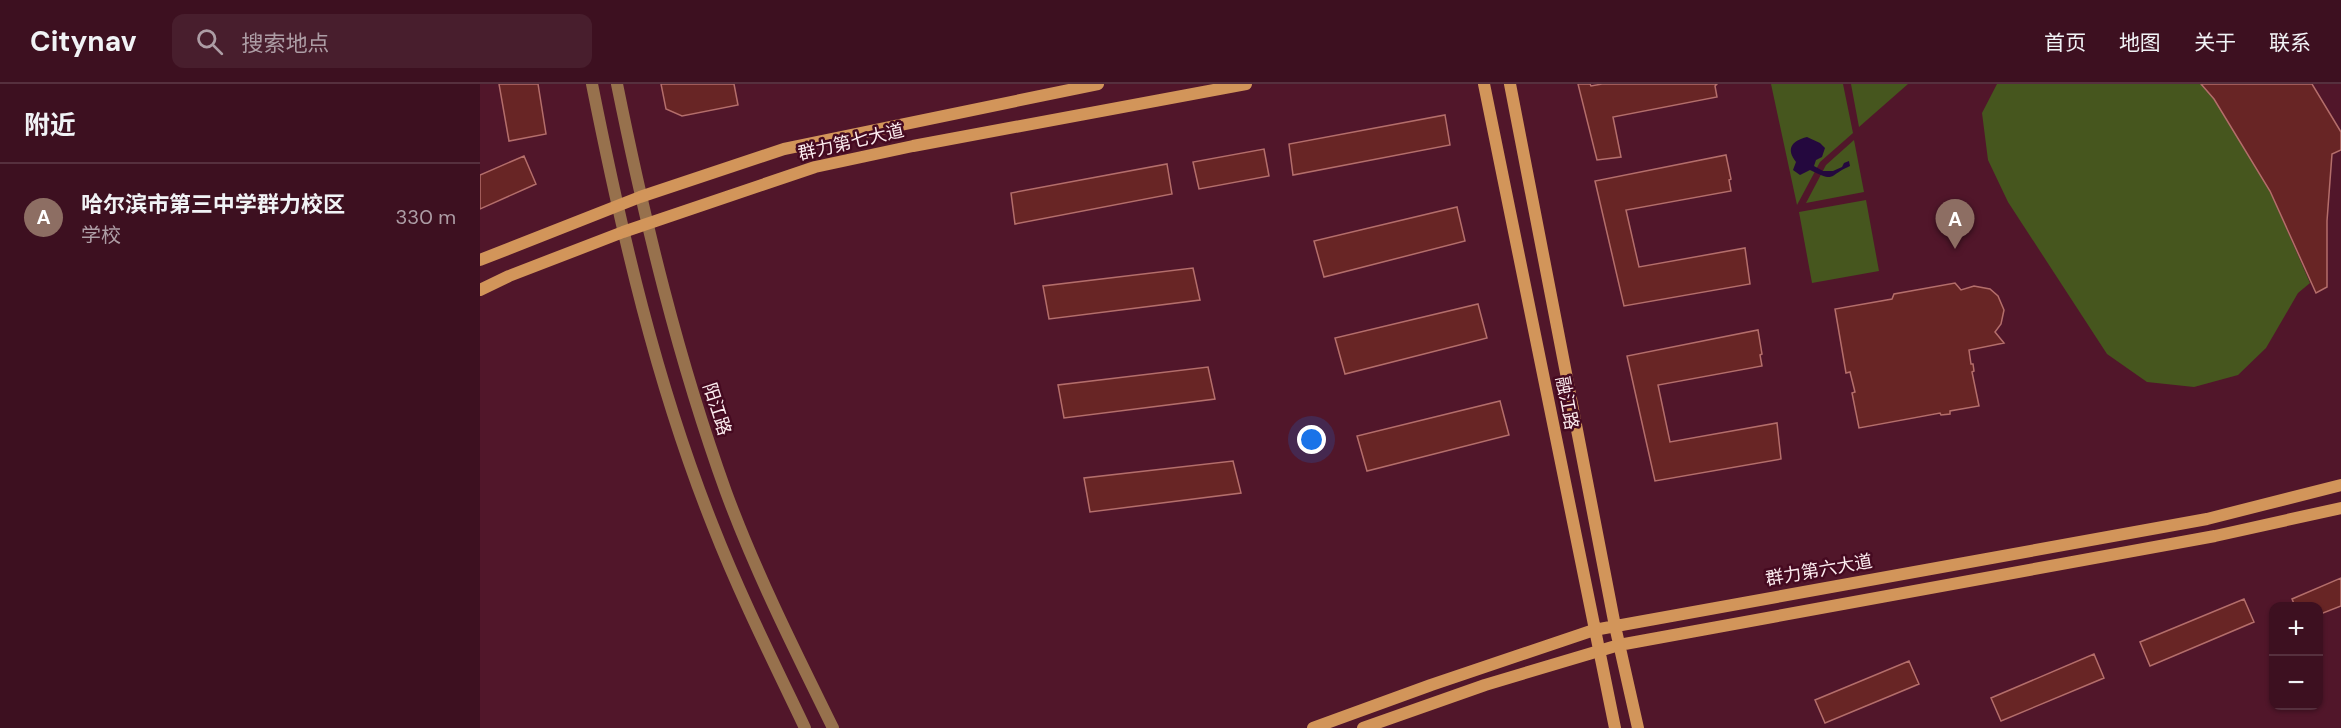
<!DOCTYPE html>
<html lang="zh">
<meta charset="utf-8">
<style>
:root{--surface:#3d1020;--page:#481e2d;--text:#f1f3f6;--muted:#ad9da5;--line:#56303e;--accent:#59cebe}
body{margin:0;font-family:"DM Sans","Noto Sans SC",sans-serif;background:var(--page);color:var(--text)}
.controls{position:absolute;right:18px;bottom:18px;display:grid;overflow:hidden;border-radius:12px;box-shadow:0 2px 4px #0004}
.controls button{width:54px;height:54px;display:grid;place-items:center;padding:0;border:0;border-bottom:2px solid var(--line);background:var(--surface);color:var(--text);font:30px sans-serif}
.you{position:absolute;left:832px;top:356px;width:21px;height:21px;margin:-15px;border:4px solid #fff;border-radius:50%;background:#1a73e8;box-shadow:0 0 0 9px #1a73e833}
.badge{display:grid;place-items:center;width:39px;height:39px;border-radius:50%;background:var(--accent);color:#fff;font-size:20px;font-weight:700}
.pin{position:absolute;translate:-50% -50px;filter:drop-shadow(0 2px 3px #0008)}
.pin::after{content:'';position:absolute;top:32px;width:21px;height:18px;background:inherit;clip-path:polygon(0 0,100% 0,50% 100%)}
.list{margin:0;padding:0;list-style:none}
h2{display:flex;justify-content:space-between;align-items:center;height:78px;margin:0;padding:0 24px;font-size:26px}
h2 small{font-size:20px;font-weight:400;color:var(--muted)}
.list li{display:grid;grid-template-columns:39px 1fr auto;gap:18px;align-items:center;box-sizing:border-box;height:108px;padding:0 24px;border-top:2px solid var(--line)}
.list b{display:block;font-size:22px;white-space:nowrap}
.list p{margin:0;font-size:20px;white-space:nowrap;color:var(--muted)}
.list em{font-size:20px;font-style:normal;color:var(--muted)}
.icon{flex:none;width:33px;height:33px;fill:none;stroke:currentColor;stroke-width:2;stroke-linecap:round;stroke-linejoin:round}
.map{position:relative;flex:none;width:1861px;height:644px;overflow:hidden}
header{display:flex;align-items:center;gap:36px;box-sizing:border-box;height:84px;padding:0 30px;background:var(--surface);border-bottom:2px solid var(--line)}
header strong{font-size:28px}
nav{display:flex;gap:33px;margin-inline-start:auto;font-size:21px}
.search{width:420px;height:54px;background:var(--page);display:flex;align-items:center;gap:15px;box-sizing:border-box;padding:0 21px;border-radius:12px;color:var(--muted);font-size:22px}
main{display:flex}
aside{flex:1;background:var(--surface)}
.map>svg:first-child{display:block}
.green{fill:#46561e}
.water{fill:#24083e}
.building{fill:#682525;stroke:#b46e6b;stroke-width:1.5}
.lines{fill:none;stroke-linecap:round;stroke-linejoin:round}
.tertiary{stroke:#97714d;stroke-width:12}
.secondary{stroke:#d2955a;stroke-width:12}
.labels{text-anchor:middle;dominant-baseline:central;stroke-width:5;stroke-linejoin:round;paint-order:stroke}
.street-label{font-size:18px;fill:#fcecef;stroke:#450a20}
</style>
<header>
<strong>Citynav</strong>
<div class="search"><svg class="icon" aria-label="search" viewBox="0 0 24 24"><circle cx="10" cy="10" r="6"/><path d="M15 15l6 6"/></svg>搜索地点</div>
<nav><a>首页</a><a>地图</a><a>关于</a><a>联系</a></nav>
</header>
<main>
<aside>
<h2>附近<small></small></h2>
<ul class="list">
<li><span class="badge" style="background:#8d6e63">A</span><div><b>哈尔滨市第三中学群力校区</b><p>学校</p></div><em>330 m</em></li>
</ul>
</aside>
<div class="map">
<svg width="1861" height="644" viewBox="0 0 1861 644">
<rect width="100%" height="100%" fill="#51162a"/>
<!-- green -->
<path class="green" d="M 1291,0 L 1363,0 L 1373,49 L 1340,78 L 1317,121 Z
M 1371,0 L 1428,0 L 1379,43 Z
M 1517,0 L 1721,0 L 1734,15 L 1790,107 L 1830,199 L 1818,209 L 1786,264 L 1758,291 L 1714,303 L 1667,298 L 1627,270 L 1528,118 L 1508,76 L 1502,29 Z
M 1374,56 L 1384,108 L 1326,119 L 1346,81 Z
M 1386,116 L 1399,187 L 1332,199 L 1319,128 Z"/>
<!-- water -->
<path class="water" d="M 1327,53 L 1340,59 L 1345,64 L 1342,73 L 1336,76 L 1334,82 L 1343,87 L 1353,87 L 1362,83 L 1364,79 L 1369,77 L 1370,82 C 1347,92 1357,99 1330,86 L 1320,91 L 1313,86 L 1316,78 C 1306,65 1311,57 1327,53 Z"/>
<!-- building -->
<path class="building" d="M 19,0 L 58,0 L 66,50 L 29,57 Z
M 181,0 L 254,0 L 258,21 L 202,32 L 186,25 Z
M 1098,0 L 1110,0 L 1111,2 L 1122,0 L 1237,0 L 1235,2 L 1237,13 L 1133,33 L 1141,73 L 1117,76 Z
M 1721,0 L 1832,0 L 1861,48 L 1861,66 L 1852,70 L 1847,137 L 1847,203 L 1836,209 L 1790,107 L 1734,15 Z
M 965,31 L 970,61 L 813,91 L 809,60 Z
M 784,65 L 789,92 L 719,105 L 713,78 Z
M 1246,71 L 1251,95 L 1249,96 L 1251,107 L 1146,126 L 1159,183 L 1265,164 L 1270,200 L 1144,222 L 1115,97 Z
M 44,72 L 56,100 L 0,125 L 0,91 Z
M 687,80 L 692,110 L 535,140 L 531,109 Z
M 977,123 L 985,157 L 844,193 L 834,157 Z
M 713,184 L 720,216 L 569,235 L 563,202 Z
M 1475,199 L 1481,206 L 1494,202 L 1510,205 L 1518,212 L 1524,226 L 1521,240 L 1515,248 L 1524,259 L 1489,266 L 1491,280 L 1493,280 L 1494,287 L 1492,288 L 1499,322 L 1470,327 L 1470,330 L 1461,331 L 1460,329 L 1379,344 L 1372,309 L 1375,308 L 1370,288 L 1366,289 L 1355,225 L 1412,215 L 1414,210 Z
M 998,220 L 1007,254 L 865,290 L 855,254 Z
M 1278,246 L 1282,270 L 1280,271 L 1282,282 L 1178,301 L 1190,358 L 1297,339 L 1301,375 L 1175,397 L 1147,272 Z
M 728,283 L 735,315 L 584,334 L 578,301 Z
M 1020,317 L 1029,351 L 887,387 L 877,352 Z
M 753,377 L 761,409 L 610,428 L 604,394 Z
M 1861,494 L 1861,522 L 1838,531 L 1838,522 L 1815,522 L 1812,515 Z
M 1764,515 L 1774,538 L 1670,582 L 1660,558 Z
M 1614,570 L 1624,594 L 1521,637 L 1511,614 Z
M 1429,577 L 1439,600 L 1345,639 L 1335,616 Z"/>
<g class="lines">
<!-- tertiary -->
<path class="tertiary" d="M 112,0 C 142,150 176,299 233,442 C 260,511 293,577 325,644
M 137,0 C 165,138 198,275 246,408 C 276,489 315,567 353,644"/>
<!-- secondary -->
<path class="secondary" d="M 1004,0 L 1135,644
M 1030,0 L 1135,542 L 1158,644
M 0,176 L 160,113 L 304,65 L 618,0
M 0,206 L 29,192 L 143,148 L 335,83 L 433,62 L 766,0
M 833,644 L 951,601 L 1114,546 L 1727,435 L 1861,401
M 883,644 L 1005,601 L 1139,561 L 1735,452 L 1861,424"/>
</g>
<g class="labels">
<!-- street labels -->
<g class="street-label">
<text transform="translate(371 58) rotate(-13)">群力第七大道</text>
<text transform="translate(1087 319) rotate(79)">融江路</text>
<text transform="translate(237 325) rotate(72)">阳江路</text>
<text transform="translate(1339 486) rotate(-10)">群力第六大道</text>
</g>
</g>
</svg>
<div class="controls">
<button>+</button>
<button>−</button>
</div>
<div class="you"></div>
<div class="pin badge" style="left:1475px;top:165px;background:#8d6e63">A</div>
</div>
</main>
